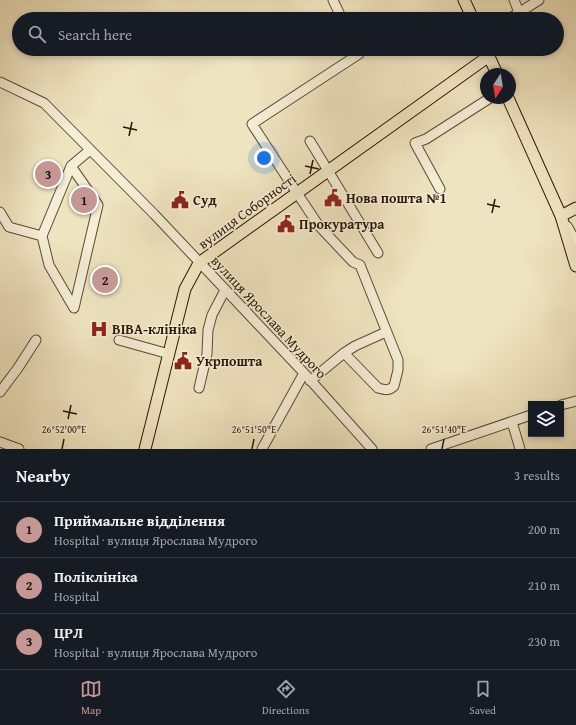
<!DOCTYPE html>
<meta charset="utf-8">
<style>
:root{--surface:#171b24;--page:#242831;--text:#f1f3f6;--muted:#9ea1a6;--line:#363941;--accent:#c59692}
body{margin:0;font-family:"Gentium Book Plus",serif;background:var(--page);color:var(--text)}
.controls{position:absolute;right:12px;bottom:12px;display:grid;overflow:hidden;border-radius:0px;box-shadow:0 2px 6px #0003}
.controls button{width:36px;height:36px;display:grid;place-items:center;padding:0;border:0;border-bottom:1px solid var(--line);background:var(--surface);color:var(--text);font:20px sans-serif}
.compass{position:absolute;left:480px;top:68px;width:36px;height:36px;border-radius:50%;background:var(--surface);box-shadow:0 2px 6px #0003;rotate:192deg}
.you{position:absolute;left:264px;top:158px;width:14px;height:14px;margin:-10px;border:3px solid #fff;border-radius:50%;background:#1a73e8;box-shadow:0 0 0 6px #1a73e833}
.badge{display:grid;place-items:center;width:26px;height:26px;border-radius:50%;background:var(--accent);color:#111;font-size:13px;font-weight:700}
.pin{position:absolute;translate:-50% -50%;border:2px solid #fff;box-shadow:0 1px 4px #0006}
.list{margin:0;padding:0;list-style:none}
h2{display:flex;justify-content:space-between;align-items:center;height:52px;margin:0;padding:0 16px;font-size:17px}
h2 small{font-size:13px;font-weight:400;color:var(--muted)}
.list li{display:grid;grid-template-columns:26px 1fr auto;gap:12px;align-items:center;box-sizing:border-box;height:56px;padding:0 16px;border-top:1px solid var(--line)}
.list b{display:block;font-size:15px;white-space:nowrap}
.list p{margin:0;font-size:13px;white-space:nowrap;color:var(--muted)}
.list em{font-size:13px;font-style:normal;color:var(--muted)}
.icon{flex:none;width:22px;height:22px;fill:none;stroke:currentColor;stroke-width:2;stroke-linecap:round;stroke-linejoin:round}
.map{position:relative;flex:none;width:576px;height:449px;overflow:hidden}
.search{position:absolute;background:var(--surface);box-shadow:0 2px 6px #0003;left:12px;right:12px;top:12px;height:44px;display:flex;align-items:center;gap:10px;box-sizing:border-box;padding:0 14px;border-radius:22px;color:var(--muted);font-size:15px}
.sheet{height:220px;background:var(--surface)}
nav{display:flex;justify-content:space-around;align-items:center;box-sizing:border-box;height:56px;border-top:1px solid var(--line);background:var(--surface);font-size:11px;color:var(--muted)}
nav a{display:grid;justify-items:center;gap:2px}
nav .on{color:var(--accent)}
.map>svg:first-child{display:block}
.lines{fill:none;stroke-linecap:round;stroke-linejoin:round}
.minor-casing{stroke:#5b4a32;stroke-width:11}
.major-casing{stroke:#2a1603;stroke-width:13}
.minor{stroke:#f5edd6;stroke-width:9}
.major{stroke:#efe4c0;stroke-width:11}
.ticks{fill:none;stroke:#2a1603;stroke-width:1.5}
.labels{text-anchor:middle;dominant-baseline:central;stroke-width:3;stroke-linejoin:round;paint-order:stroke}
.poi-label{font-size:14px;font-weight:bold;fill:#2a1603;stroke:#f5edd6;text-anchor:start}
.street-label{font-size:14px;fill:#2a1603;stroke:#f5edd6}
.ticks-label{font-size:10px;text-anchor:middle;fill:#2a1603;stroke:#f5edd6;stroke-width:3;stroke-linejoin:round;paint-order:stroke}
</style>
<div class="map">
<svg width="576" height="449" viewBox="0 0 576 449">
<rect width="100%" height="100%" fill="#efe4c0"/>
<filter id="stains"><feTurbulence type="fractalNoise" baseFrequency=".005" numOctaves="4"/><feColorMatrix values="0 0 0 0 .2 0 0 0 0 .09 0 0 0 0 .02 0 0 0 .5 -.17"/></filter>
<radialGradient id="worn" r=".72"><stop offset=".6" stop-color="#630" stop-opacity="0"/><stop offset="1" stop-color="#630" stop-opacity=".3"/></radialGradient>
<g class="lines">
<!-- minor casing -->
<g class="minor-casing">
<path id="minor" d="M 333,0 L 342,19
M 514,0 L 519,12
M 509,19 L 539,0
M 0,82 L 44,103 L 154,214 L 304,373 L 372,449
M 310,141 L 378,253
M 71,166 L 98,205 L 74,308 L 49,265 L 42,236 Z
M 71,166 L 90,150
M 440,189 L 415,143 L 426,139 L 490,98
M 0,212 L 9,227 L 42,236
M 567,226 L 576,242
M 119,340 L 169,354
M 344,353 L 355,346 L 386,332
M 310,381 L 344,353 L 378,388 C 385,390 389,391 394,386 L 398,370 L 398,360 L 360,265 L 353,262 L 319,226 L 297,193 L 252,124 L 359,54 L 356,49
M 199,388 L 207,354 L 208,330 L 212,315 L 225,290
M 0,392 L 18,368 L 36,340
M 561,405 L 576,401
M 512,422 L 520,449
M 0,442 L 19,449
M 262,449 L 304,373
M 431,449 L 531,415"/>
</g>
<!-- major casing -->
<g class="major-casing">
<path id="major" d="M 464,0 L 473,19
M 486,50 L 497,74
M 508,98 L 561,216 L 576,266
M 561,216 L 576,208
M 145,449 L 185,289 L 199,263 L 489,56"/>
</g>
<!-- minor -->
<use href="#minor" class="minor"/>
<!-- major -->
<use href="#major" class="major"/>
</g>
<!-- ticks -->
<path class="ticks" d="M 123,127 L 137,130M 129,136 L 132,122M 305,166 L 319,169M 310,174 L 313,160M 487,204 L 500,207M 492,213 L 495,199M 63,411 L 77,414M 68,419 L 71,405M 62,449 L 64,439M 252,449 L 254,439M 442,449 L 444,439"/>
<!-- icons -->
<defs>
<g id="civic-bare" transform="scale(1.38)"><path d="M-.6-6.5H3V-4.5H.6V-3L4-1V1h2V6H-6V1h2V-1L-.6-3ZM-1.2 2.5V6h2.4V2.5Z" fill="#8f2418" stroke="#f5edd6" stroke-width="2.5" paint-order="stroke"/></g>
<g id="hospital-bare" transform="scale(1.38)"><path d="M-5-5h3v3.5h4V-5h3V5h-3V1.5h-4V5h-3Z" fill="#8f2418" stroke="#f5edd6" stroke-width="2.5" paint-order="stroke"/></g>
</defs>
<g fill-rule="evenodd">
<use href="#civic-bare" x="333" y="198"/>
<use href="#civic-bare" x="180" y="200"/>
<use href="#civic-bare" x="286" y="224"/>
<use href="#hospital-bare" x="99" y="329"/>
<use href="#civic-bare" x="183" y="361"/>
</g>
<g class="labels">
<!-- poi labels -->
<g class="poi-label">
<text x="346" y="198">Нова пошта №1</text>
<text x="193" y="200">Суд</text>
<text x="299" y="224">Прокуратура</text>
<text x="112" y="329">ВІВА-клініка</text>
<text x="196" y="361">Укрпошта</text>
</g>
<!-- street labels -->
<g class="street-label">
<text transform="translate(247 211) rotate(-36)">вулиця Соборності</text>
<text transform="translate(269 317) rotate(47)">вулиця Ярослава Мудрого</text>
</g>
</g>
<g class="ticks-label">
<text x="64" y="433">26°52'00"E</text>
<text x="254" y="433">26°51'50"E</text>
<text x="444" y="433">26°51'40"E</text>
</g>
<rect width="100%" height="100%" filter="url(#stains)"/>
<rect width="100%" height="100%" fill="url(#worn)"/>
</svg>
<div class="controls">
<button><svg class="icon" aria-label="layers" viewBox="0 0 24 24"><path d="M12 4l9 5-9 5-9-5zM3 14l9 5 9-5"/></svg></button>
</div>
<svg class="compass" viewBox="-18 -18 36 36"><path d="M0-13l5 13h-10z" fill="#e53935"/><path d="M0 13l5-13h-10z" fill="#9ea1a6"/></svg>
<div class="you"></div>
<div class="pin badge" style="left:84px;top:200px">1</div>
<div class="pin badge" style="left:105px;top:280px">2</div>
<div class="pin badge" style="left:48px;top:174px">3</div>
<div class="search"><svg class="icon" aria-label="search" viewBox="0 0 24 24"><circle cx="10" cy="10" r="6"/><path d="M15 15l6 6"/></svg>Search here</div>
</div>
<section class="sheet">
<h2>Nearby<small>3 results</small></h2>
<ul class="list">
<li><span class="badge">1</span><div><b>Приймальне відділення</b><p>Hospital · вулиця Ярослава Мудрого</p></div><em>200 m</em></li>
<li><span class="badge">2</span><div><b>Поліклініка</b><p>Hospital</p></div><em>210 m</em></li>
<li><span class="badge">3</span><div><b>ЦРЛ</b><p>Hospital · вулиця Ярослава Мудрого</p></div><em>230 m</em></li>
</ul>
</section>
<nav>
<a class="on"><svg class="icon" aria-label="map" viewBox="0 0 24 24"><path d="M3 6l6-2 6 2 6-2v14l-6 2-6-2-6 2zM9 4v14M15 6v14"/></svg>Map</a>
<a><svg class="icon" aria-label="directions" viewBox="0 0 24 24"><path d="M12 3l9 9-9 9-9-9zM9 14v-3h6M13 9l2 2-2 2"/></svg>Directions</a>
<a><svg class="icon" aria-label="saved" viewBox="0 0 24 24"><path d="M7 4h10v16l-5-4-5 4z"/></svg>Saved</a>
</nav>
